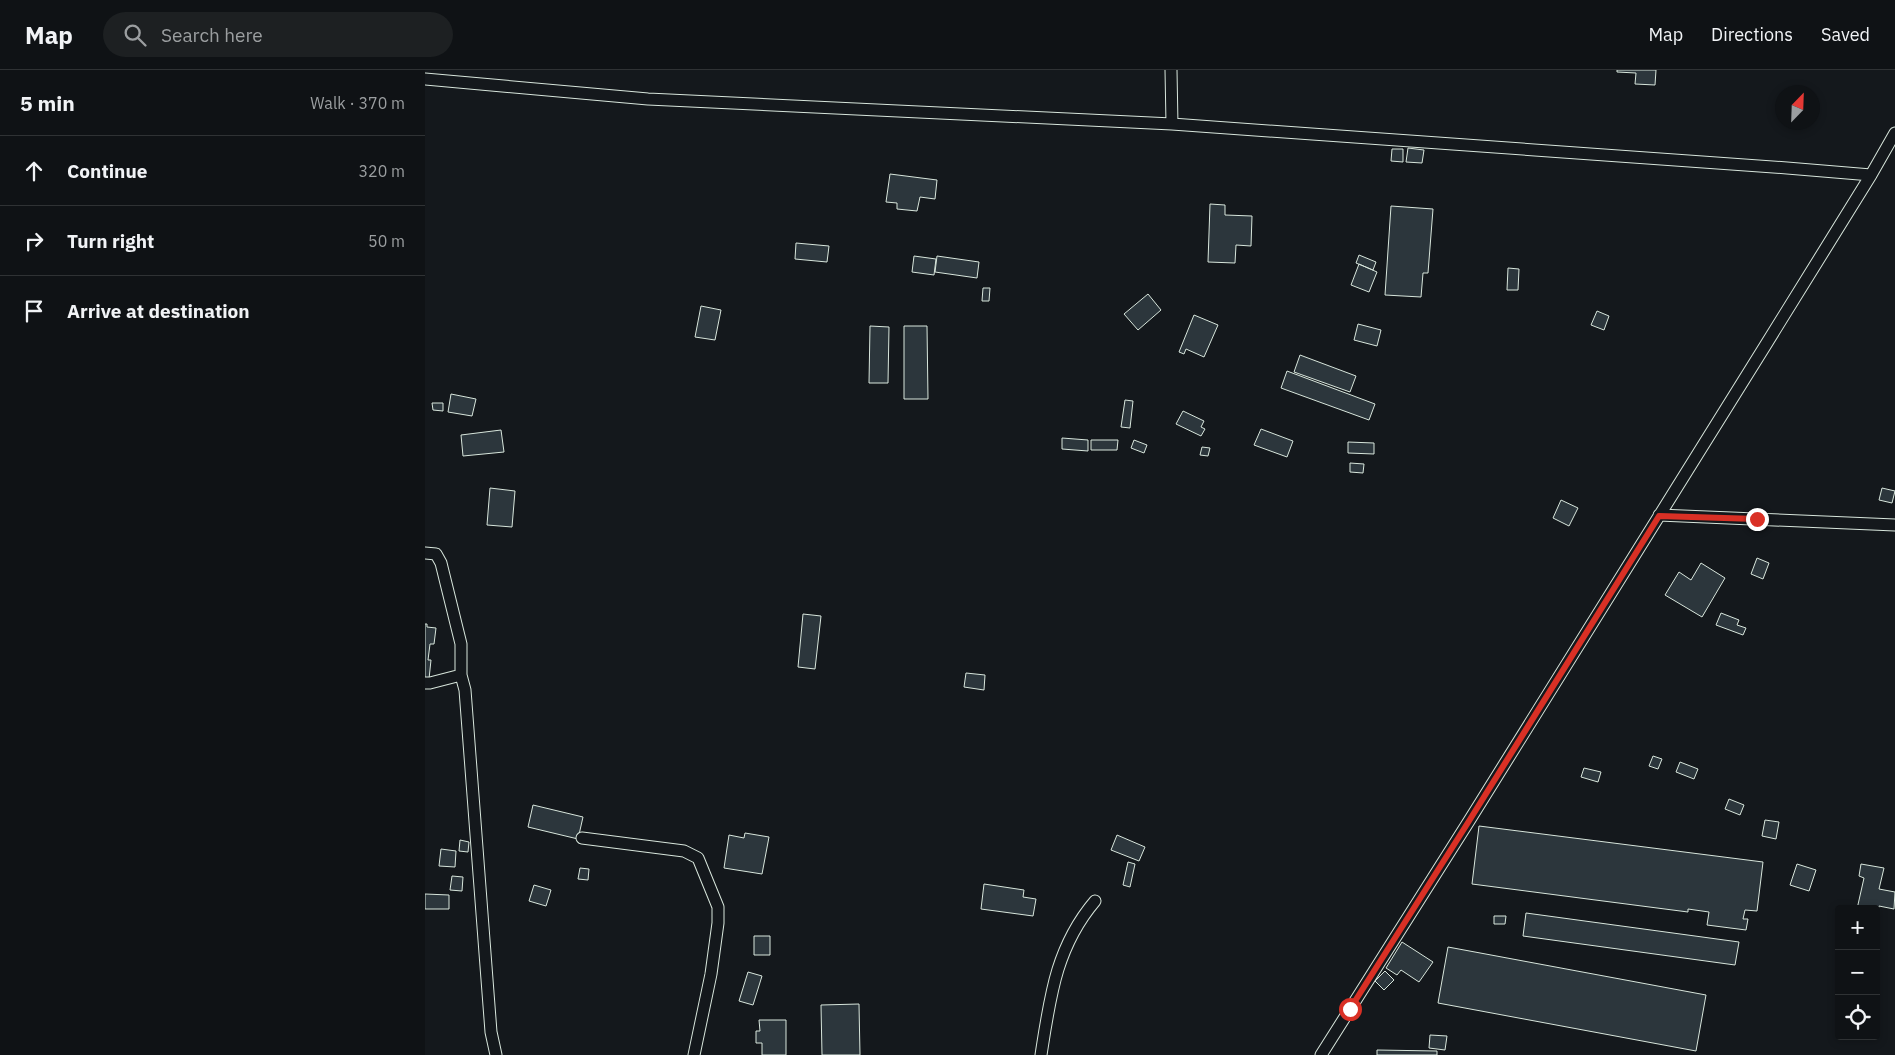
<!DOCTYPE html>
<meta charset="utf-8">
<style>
:root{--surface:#0f1215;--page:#1d2022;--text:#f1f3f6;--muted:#9b9ea0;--line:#2f3234}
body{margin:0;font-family:"IBM Plex Sans",sans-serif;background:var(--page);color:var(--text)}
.controls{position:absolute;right:15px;bottom:15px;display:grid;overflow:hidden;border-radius:5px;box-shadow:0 2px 8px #0003}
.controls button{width:45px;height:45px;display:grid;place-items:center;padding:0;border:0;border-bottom:1px solid var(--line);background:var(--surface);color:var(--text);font:25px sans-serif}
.compass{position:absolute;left:1350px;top:15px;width:45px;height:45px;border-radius:50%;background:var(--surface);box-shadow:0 2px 8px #0003;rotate:23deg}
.stop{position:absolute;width:15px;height:15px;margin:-11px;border:4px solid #d93025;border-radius:50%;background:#fff}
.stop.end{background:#d93025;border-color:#fff;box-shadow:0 1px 5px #0008}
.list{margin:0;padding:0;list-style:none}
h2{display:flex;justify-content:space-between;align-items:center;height:65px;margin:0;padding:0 20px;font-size:21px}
h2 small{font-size:16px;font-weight:400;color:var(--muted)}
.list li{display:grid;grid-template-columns:32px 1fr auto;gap:15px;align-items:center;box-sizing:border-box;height:70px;padding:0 20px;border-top:1px solid var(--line)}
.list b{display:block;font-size:19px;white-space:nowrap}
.list em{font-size:16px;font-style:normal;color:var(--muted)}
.icon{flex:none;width:28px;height:28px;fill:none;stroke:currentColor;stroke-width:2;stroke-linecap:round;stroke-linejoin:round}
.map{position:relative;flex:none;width:1470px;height:985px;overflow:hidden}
header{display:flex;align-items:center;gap:30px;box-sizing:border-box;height:70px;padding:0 25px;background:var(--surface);border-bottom:1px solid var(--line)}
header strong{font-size:24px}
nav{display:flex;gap:28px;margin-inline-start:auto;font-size:18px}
.search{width:350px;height:45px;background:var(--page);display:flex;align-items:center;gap:12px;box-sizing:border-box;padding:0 18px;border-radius:28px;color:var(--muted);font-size:19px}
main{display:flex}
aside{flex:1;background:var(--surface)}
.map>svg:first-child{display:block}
.building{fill:#2c363c;stroke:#d8e6dc}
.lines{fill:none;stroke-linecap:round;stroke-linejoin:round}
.minor-casing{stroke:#d8e6dc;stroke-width:13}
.minor{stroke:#14181c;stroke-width:11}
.route{stroke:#d93025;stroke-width:6}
</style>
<header>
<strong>Map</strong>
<div class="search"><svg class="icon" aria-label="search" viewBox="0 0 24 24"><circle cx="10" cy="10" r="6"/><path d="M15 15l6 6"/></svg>Search here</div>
<nav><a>Map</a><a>Directions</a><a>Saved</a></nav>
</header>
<main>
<aside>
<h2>5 min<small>Walk · 370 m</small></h2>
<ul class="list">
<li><svg class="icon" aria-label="ahead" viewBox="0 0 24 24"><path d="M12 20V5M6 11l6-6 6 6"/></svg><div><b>Continue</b></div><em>320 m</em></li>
<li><svg class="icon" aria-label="right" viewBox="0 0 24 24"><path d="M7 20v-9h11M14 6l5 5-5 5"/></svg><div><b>Turn right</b></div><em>50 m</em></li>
<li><svg class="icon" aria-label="arrive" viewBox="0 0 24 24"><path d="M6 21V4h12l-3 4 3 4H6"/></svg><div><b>Arrive at destination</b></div></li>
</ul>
</aside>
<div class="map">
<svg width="1470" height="985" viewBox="0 0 1470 985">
<rect width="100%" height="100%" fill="#14181c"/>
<!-- building -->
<path class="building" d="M 1192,0 L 1231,0 L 1230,15 L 1210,14 L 1211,3 L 1192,2 Z
M 983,78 L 999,80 L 997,93 L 981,92 Z
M 967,79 L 978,79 L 978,92 L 966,91 Z
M 465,104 L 512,110 L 510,129 L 495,127 L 492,141 L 472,139 L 472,133 L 461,132 Z
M 785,134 L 800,135 L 800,145 L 827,146 L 826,176 L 811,175 L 810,193 L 783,192 Z
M 966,136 L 1008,139 L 1003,203 L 998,203 L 996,227 L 960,225 Z
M 371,173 L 404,176 L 402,192 L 370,189 Z
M 934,185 L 951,192 L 948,200 L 931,193 Z
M 489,186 L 511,189 L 509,205 L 487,202 Z
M 512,186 L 554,192 L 552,208 L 510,202 Z
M 934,194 L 952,202 L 944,222 L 926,215 Z
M 1083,198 L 1094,199 L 1093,220 L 1082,220 Z
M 558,218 L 565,218 L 564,231 L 557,231 Z
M 723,224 L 736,240 L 713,260 L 699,244 Z
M 276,236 L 296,240 L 290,270 L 270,267 Z
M 1172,241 L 1184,246 L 1179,260 L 1166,255 Z
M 769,245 L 793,255 L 779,287 L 761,279 L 759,284 L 754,282 Z
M 933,254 L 956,260 L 952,276 L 929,270 Z
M 445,256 L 464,257 L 463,313 L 444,313 Z
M 479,256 L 502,256 L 503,329 L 479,329 Z
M 875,285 L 931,306 L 925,322 L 869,302 Z
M 862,301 L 950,334 L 944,350 L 856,318 Z
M 26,324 L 51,329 L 47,346 L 23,342 Z
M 700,330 L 708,331 L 705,358 L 696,357 Z
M 7,333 L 18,333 L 18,341 L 8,340 Z
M 758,341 L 779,351 L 776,357 L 780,359 L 776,366 L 751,354 Z
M 836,359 L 868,371 L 862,387 L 829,375 Z
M 76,360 L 79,382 L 38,386 L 36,365 Z
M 637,368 L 663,370 L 663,381 L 637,379 Z
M 666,370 L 693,370 L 692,380 L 666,380 Z
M 709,370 L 722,375 L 719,383 L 706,378 Z
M 923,372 L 949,373 L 949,384 L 923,383 Z
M 777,377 L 785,378 L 783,386 L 775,385 Z
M 925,393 L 939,394 L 938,403 L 925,402 Z
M 65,418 L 90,421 L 87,457 L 62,455 Z
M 1457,418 L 1470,421 L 1467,433 L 1454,430 Z
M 1136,430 L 1153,438 L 1144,456 L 1128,448 Z
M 1332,488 L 1344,493 L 1338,509 L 1326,504 Z
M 1276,493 L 1300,508 L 1277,547 L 1240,525 L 1254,502 L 1266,510 Z
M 1296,543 L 1314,550 L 1312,555 L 1321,558 L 1318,565 L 1291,555 Z
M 378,544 L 396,546 L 390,599 L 373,597 Z
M 0,554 L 2,554 L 2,557 L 11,558 L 9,574 L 5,574 L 3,590 L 6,590 L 4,609 L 0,608 Z
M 541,603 L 560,605 L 559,620 L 539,617 Z
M 1228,686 L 1237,689 L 1233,699 L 1224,696 Z
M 1255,692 L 1273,699 L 1269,709 L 1251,702 Z
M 1159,698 L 1176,702 L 1173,712 L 1156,707 Z
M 1304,729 L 1319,735 L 1315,745 L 1300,739 Z
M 108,735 L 158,747 L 153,769 L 103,757 Z
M 1340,750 L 1354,752 L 1351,769 L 1337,766 Z
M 1054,756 L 1338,792 L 1332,841 L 1320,840 L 1318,849 L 1323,849 L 1321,860 L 1282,855 L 1284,842 L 1263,839 L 1263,842 L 1047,814 Z
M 320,763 L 344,767 L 337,804 L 299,798 L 304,765 L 319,768 Z
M 692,765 L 720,777 L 714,791 L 686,780 Z
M 35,770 L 44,772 L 43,782 L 34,781 Z
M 16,779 L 31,781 L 30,797 L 14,796 Z
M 703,792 L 710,794 L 705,817 L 698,815 Z
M 1372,794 L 1391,800 L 1384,821 L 1365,815 Z
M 1436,794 L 1459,798 L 1454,819 L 1470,822 L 1469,839 L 1454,836 L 1451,850 L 1451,839 L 1432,839 L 1439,808 L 1434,806 Z
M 155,798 L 164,799 L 163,810 L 153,809 Z
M 27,806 L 38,807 L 37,821 L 25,820 Z
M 559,814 L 599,820 L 598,827 L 611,829 L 608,846 L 556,839 Z
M 109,815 L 126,820 L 121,836 L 104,831 Z
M 0,824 L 24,825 L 24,839 L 0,839 Z
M 1101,843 L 1314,872 L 1310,895 L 1098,866 Z
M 1069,846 L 1081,846 L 1080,854 L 1069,854 Z
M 329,866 L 345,866 L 345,885 L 329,885 Z
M 977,872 L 1008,892 L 994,912 L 976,900 L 972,905 L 961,898 Z
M 1023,877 L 1281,925 L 1271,981 L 1013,933 Z
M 960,901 L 969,910 L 959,920 L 950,911 Z
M 323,902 L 337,906 L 328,935 L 314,931 Z
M 434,934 L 435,985 L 397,985 L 396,935 Z
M 334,950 L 361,950 L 361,985 L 337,985 L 337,973 L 331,973 L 331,961 L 335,961 Z
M 1005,965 L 1022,966 L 1020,980 L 1004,978 Z
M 952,980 L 1012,981 L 1012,985 L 952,985 Z"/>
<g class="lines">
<!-- minor casing -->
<g class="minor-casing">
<path id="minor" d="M 746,0 L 747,54
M 0,9 L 223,29 L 747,54 L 1362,98 L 1446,105
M 1234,445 L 1470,455
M 0,483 L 11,484 L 16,493 L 36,574 L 36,605 L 40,620 L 66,962 L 71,985
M 0,613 L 5,613 L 36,605
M 157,768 L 259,781 L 273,788 L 293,837 L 293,853 L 286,904 L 269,985
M 616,985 C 625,927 631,877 670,831
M 896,985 L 1044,751 L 1340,276 L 1446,105 L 1470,63"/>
</g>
<!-- minor -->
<use href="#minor" class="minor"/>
</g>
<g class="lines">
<!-- route -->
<path class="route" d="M 925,939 L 1044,751 L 1234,446 L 1332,449"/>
</g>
</svg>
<div class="controls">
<button>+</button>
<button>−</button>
<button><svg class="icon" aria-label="locate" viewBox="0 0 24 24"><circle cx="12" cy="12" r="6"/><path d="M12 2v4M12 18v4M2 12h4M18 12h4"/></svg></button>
</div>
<svg class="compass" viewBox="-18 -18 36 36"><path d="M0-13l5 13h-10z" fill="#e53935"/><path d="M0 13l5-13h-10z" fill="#9b9ea0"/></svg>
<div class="stop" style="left:925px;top:939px"></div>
<div class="stop end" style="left:1332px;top:449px"></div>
</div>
</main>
